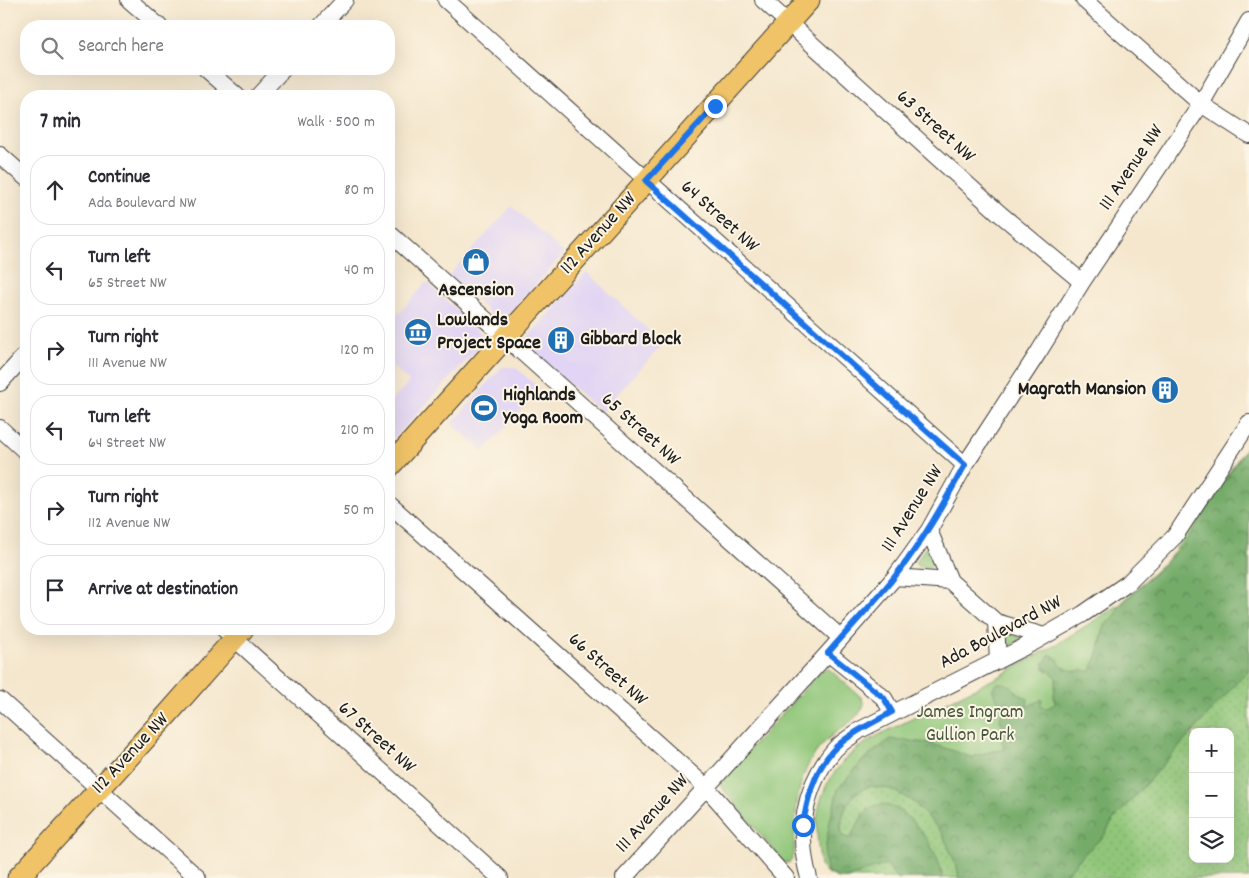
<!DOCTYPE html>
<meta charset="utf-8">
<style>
:root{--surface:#fff;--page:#f7f7f7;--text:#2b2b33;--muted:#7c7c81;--line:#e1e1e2}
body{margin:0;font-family:Dekko,sans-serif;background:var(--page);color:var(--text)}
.controls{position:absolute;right:15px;bottom:15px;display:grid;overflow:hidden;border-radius:10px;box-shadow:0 5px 20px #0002}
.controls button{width:45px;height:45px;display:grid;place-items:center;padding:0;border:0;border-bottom:1px solid var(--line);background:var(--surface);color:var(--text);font:25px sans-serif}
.stop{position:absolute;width:15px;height:15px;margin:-11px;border:4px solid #1a73e8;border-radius:50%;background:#fff}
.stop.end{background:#1a73e8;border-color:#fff;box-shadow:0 1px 5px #0008}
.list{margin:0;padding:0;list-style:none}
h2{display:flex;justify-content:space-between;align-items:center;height:65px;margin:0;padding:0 20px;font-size:21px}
h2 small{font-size:16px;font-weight:400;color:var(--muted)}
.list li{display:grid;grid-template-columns:32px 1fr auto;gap:15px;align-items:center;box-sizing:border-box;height:70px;margin:0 10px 10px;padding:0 10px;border:1px solid var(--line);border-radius:20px}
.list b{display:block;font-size:19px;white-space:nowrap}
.list p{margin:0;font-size:16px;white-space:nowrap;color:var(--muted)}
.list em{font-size:16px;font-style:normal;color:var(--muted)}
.icon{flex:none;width:28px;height:28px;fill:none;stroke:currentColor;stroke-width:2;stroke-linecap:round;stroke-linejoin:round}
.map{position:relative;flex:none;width:1249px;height:878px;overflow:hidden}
.search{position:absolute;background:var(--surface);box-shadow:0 5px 20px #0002;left:20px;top:20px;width:375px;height:55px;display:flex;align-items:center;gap:12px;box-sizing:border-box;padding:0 18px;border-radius:20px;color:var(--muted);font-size:19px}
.panel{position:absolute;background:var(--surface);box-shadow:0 5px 20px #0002;left:20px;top:90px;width:375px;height:545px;border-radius:20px}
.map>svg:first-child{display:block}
.built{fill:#e1d4f4}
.grass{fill:url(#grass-dots);stroke:#56714a;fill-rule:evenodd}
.forest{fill:url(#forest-crowns);stroke:#486442}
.green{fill:#90c679;stroke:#56714a}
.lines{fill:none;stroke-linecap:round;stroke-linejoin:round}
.minor-casing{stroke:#3d3a37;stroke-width:18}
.major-casing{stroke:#3d3a37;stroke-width:23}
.minor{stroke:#fff;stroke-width:16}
.major{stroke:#f0c369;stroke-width:21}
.route{stroke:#1a73e8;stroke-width:6}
.labels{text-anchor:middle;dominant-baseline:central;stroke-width:4;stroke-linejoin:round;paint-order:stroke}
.street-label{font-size:20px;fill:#1c1c1c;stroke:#fcf5e5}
.poi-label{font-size:20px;font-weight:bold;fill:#1c1c1c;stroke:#fcf5e5;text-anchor:start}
.park-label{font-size:20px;fill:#45583d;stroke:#fcf5e5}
</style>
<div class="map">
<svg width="1249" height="878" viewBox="0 0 1249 878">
<defs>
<pattern id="grass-dots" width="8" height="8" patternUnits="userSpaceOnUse" patternTransform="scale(1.25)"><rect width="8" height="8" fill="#90c679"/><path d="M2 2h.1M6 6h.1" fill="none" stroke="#7caa68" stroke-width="1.8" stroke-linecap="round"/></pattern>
<pattern id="forest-crowns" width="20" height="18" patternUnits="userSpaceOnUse" patternTransform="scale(1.25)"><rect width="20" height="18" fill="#74ab69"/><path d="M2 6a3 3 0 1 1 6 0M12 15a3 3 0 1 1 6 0" fill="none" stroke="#5e8a56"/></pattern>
</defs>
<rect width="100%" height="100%" fill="#fcf5e5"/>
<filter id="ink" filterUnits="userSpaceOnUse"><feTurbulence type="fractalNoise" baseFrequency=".02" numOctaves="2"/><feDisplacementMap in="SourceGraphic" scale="10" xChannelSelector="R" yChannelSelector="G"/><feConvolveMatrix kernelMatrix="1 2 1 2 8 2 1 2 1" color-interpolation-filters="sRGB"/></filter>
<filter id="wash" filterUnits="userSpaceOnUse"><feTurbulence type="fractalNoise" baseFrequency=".0096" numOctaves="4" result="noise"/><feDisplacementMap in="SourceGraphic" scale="20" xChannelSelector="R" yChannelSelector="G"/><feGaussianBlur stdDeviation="1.12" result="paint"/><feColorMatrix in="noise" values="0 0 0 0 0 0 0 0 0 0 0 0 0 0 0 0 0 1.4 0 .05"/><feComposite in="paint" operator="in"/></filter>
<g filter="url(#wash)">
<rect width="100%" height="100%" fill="#f5e7ce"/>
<!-- built -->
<path class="built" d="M 512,206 L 564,253 L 509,314 L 492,315 L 449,275 Z
M 587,272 L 663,344 L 601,412 L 531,349 L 528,337 Z
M 427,282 L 481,333 L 482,343 L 389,444 L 389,403 L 409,382 L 389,363 L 389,324 Z
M 502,367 L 515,367 L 540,389 L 483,452 L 452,423 Z"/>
<!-- grass -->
<path class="grass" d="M 1249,443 L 1249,878 L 838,878 L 828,874 L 820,866 L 817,819 L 821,803 L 828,782 L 843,761 L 859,747 L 877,736 L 998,677 L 1054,646 L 1119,605 L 1170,557 ZM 1193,732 L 1230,732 L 1230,859 L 1193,859 Z
M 927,547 L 934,565 L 932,567 L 918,567 L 915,564 L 925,548 Z
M 1006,632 L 1022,638 L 1023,639 L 1004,649 Z"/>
<!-- forest -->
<path class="forest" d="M 1249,444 L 1249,669 L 1134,797 L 1113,820 L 1104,836 L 1085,853 L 1063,878 L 959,878 L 957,867 L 942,833 L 914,802 L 890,789 L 869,786 L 856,793 L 846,806 L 841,822 L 842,836 L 850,839 C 855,830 860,817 868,810 C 896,785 943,853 942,878 L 896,878 L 887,864 L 846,878 L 838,878 L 828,873 L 824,857 L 829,825 L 838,789 L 864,759 L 890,739 L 930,743 L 972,757 L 992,751 L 1004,750 L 1002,742 L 1004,730 L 1000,720 L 1001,708 L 992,690 L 995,684 C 1008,680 1008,684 1016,691 C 1021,696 1028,699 1033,703 L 1042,699 L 1055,703 L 1054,695 L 1056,678 L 1044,669 L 1044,663 L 1049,654 C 1064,661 1063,674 1083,669 L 1101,644 L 1102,633 L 1105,625 L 1116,615 L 1119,607 L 1184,544 Z"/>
<!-- green -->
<path class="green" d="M 1119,605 L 1116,615 L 1105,625 L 1102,633 L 1098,654 L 1090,672 C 1084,669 1083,670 1077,671 C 1071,671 1065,668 1060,665 L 1058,659 L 1050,654 L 1044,663 L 1044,669 L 1051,672 L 1056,678 L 1054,695 L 1055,704 L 1047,708 L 1041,707 L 1042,699 L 1027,707 L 1028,699 C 1015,693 1010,679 995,684 L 992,690 L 1002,708 L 1000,720 L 1004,730 L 1002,742 L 1004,750 L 992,751 L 972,757 L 930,743 L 890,739 L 864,759 L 838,789 L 829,825 L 824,857 L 828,873 L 820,866 C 819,851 816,835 817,820 C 821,779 844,756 877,736 L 998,677 L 1054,646 Z
M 829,669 L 861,697 L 864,704 C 860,719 841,727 829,738 C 793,772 796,809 794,855 L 789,863 L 783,862 L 722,788 L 720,782 L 822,670 Z"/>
</g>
<g filter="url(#ink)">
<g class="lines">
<!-- minor casing -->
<g class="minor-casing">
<path id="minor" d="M 129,0 L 159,26
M 446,0 L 965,465
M 763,0 L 999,213 L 1082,282
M 1084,0 L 1201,104 L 1249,135
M 321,26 L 345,0
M 206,69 L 237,96
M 258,96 L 283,69
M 0,155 L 26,178
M 389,233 L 841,638
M 0,383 L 26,354
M 0,428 L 26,452
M 389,504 L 706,787 L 786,878
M 895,577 L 950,581 L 929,530
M 950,581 L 996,622
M 224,629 L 500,878
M 828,653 L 884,698 L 892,712
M 998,661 L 996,622 L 1044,636
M 0,700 L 198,878
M 624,878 L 828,653 L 895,577 L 909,558 L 929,530 L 965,465 L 1038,353 L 1082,282 L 1201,104 L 1249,21
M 809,878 C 796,834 804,785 835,749 C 842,742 852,736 860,730 L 1036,641 L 1083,614 L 1128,583 L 1175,536 L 1249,423"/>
</g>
<!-- major casing -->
<g class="major-casing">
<path id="major" d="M 389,467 L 809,0
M 18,878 L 167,715 L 243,629"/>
</g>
<!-- minor -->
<use href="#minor" class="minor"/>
<!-- major -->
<use href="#major" class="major"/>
</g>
</g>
<g class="lines" filter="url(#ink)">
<!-- route -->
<path class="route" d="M 715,106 L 646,181 L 965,465 C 944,503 923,541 896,575 C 875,602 850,627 828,653 L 884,698 L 892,712 C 873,723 852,732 836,747 C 816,767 807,798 803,825"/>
</g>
<!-- icons -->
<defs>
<g id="shop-disc" transform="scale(1.4375)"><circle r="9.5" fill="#1f6fb2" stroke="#fcf5e5"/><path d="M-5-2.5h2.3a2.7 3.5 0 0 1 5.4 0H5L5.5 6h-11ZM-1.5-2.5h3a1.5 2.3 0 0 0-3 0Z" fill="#fff"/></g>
<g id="museum-disc" transform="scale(1.4375)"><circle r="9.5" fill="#1f6fb2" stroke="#fcf5e5"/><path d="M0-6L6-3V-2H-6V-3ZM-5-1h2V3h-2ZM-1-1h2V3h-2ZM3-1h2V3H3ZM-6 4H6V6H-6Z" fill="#fff"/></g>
<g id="building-disc" transform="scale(1.4375)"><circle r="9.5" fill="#1f6fb2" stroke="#fcf5e5"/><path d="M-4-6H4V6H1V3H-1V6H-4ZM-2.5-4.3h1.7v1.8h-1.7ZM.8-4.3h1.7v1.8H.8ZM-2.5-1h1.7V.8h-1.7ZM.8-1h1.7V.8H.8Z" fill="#fff"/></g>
<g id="stadium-disc" transform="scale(1.4375)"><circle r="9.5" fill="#1f6fb2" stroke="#fcf5e5"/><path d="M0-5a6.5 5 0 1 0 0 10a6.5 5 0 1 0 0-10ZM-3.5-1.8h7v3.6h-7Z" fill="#fff"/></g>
</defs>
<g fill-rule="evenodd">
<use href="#shop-disc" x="476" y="262"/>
<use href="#museum-disc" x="418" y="332"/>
<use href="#building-disc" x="561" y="340"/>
<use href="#building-disc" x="1165" y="390"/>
<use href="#stadium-disc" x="484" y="408"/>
</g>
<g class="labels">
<!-- street labels -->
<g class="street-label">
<text transform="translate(935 127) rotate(42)">63 Street NW</text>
<text transform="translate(1132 168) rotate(-56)">111 Avenue NW</text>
<text transform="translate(719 217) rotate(42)">64 Street NW</text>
<text transform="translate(599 234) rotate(-48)">112 Avenue NW</text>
<text transform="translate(640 430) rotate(42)">65 Street NW</text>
<text transform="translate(913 509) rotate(-58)">111 Avenue NW</text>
<text transform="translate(1001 633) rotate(-28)">Ada Boulevard NW</text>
<text transform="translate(607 670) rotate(42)">66 Street NW</text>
<text transform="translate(376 738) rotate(42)">67 Street NW</text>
<text transform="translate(131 754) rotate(-47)">112 Avenue NW</text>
<text transform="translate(653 814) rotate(-48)">111 Avenue NW</text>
</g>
<!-- poi labels -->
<g class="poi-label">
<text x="476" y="291" text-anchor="middle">Ascension</text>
<text x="437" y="321">Lowlands<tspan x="437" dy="23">Project Space</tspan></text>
<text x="580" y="340">Gibbard Block</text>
<text x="1146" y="390" text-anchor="end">Magrath Mansion</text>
<text x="503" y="396">Highlands<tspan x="503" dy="23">Yoga Room</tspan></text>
</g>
<!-- park labels -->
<g class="park-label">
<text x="970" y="713">James Ingram<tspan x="970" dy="23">Gullion Park</tspan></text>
</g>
</g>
</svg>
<div class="controls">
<button>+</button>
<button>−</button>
<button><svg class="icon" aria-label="layers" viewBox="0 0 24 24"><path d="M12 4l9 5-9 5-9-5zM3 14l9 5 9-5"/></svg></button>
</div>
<div class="stop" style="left:803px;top:825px"></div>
<div class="stop end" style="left:715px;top:106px"></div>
<div class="search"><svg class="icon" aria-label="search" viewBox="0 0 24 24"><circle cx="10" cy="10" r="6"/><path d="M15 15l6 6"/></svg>Search here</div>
<section class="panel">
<h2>7 min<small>Walk · 500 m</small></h2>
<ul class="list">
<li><svg class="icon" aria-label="ahead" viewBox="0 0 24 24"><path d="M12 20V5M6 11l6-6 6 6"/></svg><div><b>Continue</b><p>Ada Boulevard NW</p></div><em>80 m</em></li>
<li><svg class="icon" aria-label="left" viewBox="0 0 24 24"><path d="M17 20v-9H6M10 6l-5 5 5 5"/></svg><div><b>Turn left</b><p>65 Street NW</p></div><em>40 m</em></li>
<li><svg class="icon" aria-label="right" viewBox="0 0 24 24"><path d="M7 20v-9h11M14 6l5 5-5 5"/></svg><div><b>Turn right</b><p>111 Avenue NW</p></div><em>120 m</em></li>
<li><svg class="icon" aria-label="left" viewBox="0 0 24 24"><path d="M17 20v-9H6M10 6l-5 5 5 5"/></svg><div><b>Turn left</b><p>64 Street NW</p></div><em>210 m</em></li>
<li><svg class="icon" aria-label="right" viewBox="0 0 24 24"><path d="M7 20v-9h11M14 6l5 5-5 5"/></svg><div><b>Turn right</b><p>112 Avenue NW</p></div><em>50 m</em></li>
<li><svg class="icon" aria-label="arrive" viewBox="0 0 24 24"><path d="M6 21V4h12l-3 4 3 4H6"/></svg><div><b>Arrive at destination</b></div></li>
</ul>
</section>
</div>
